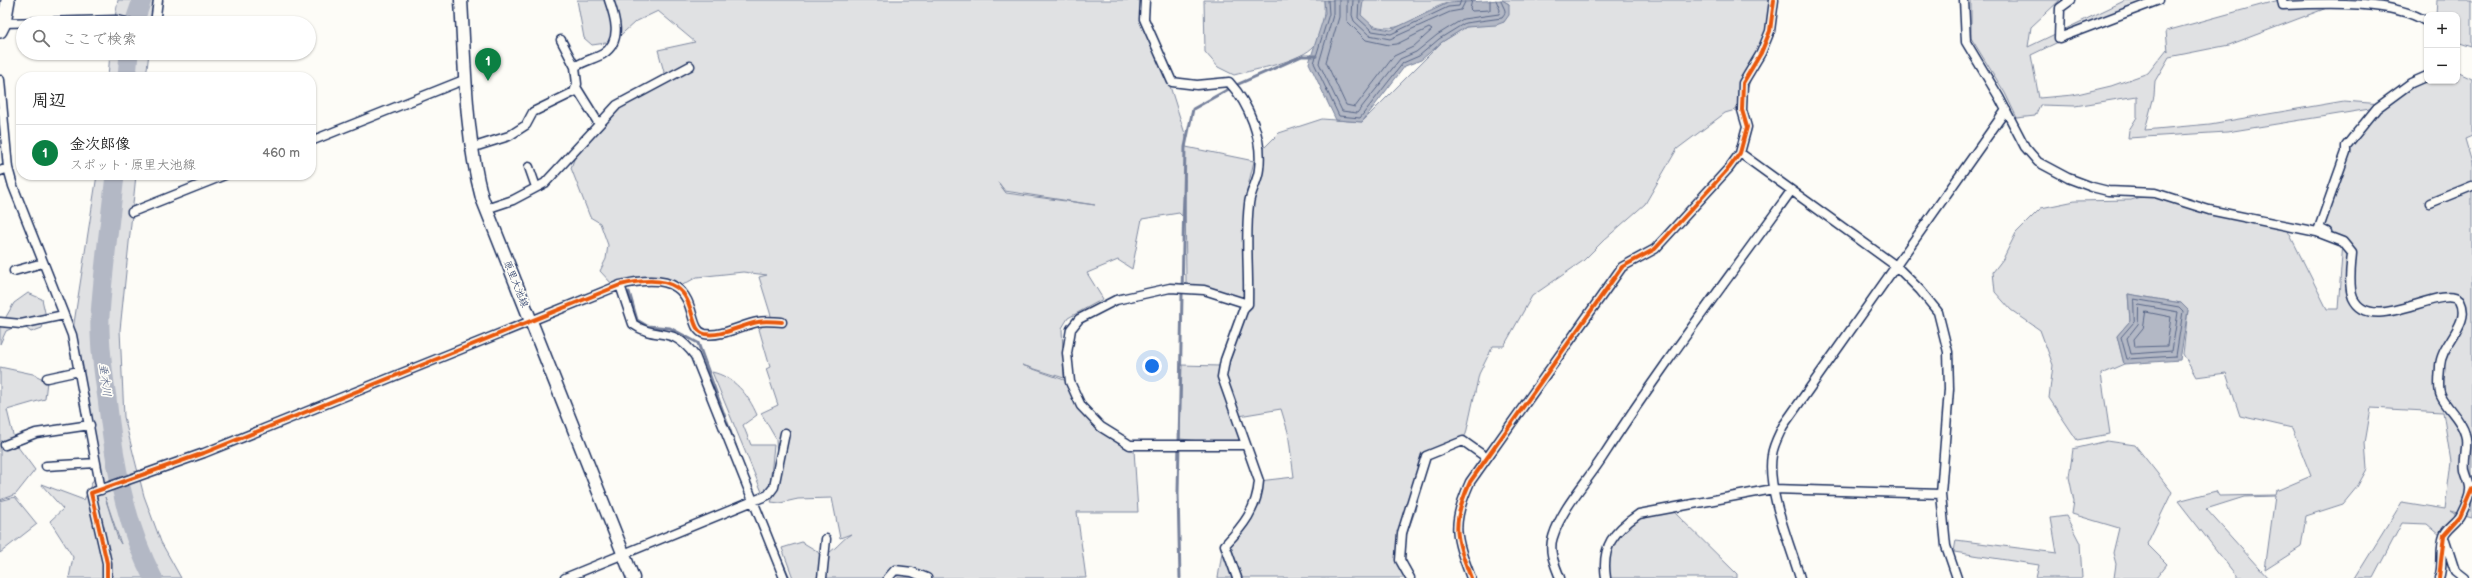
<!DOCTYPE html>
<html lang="ja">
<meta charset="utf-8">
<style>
:root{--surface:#fff;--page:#f6f6f6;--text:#222;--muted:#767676;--line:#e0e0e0;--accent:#0b8043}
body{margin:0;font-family:"Balsamiq Sans","Klee One",sans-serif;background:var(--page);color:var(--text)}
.controls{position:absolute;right:12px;top:12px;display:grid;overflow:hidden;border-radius:8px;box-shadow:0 1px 3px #0004}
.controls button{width:36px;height:36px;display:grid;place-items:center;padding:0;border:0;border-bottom:1px solid var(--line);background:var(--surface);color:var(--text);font:20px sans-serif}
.you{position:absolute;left:1152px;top:366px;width:14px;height:14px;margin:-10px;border:3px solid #fff;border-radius:50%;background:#1a73e8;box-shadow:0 0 0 6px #1a73e833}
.badge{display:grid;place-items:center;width:26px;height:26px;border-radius:50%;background:var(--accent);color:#fff;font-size:13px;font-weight:700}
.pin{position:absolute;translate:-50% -33px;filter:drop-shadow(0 1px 2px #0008)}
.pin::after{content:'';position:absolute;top:21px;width:14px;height:12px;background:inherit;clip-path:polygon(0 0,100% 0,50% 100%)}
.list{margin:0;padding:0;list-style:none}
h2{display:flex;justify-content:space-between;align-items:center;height:52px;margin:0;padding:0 16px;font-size:17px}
h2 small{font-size:13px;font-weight:400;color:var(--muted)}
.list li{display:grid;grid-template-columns:26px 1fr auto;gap:12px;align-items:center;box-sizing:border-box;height:56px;padding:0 16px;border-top:1px solid var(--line)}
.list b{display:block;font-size:15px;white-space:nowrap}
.list p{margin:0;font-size:13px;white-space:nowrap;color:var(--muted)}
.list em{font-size:13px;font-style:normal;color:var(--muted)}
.icon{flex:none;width:22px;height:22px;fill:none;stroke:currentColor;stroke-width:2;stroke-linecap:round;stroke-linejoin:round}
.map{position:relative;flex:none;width:2472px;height:578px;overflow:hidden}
.search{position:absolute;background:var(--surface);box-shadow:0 1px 3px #0004;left:16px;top:16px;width:300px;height:44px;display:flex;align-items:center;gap:10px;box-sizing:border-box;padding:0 14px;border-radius:22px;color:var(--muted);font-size:15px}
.panel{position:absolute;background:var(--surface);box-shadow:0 1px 3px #0004;left:16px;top:72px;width:300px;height:108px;border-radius:16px}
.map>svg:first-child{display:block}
.green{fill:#e0e1e3;stroke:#7e88a0;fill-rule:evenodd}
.water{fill:#b3b8c5;stroke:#76819c}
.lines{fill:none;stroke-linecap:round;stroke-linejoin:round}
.shore{stroke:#586687;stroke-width:1}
.stream{stroke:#76819c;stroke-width:3}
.river{stroke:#b3b8c5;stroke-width:19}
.minor-casing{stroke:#1b2f5e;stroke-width:11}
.secondary-casing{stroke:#1b2f5e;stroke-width:15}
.primary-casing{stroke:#1b2f5e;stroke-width:16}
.minor{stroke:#fdfcf7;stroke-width:8}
.secondary{stroke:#fdfcf7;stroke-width:12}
.primary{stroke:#fdfcf7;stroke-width:13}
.cycleway-casing{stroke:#fdfcf7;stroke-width:6}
.cycleway{stroke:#e8590c;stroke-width:4}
.labels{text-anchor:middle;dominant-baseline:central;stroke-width:3.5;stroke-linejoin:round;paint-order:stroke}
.street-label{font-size:10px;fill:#1b2f5e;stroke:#fdfcf7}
.water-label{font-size:11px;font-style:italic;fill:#49587d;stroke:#fdfcf7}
</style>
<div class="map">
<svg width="2472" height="578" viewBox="0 0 2472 578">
<rect width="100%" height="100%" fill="#fdfcf7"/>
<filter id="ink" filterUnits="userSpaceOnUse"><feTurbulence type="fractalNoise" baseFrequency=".025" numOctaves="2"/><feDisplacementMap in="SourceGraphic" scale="8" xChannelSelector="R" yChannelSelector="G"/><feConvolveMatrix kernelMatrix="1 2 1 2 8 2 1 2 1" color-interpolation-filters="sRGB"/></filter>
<g filter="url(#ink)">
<!-- green -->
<path class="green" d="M 118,0 L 155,0 L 152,23 L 114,23 Z
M 577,0 L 1144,0 L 1144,19 L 1169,83 L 1186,137 L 1186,147 L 1254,161 L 1246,195 L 1243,302 L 1186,284 L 1185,179 L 1182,216 L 1179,213 L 1142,219 L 1132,269 L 1118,260 L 1087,273 L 1103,299 L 1068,318 L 1062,328 L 1064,378 L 1022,365 L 1070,382 L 1081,406 L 1134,450 L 1138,512 L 1077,512 L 1086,578 L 900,578 L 887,573 L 883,578 L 822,578 L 824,555 C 835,551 841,540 851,534 L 840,538 L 832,498 L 798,499 L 780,503 L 771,502 L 778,486 L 776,439 L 761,413 L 778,405 L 766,369 L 770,367 L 759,329 L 772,319 L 759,277 L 767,275 L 743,272 L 697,277 L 679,287 C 650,278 642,276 612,284 L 600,271 L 606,259 L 608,245 L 600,223 L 590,217 L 571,168 L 579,145 L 617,105 L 660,80 L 664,72 L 658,50 L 695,42 L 658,11 L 635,22 L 613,42 L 592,45 L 584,38 ZM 998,182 L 1005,191 L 1095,205 L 1006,193 Z
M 1204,0 L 1324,0 C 1325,11 1322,36 1315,45 C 1301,62 1256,69 1234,75 L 1218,67 L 1205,52 Z
M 1363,0 L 1475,0 C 1466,2 1455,0 1447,3 C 1411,15 1399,42 1360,19 Z
M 1502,0 L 1774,0 L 1767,37 L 1755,63 L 1742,108 L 1725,113 L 1677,149 L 1645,204 L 1604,240 L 1583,261 L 1532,296 L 1504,346 L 1493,346 L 1479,374 L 1466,434 L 1463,439 L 1426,456 L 1415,511 L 1399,556 L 1410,578 L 1218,578 L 1223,546 L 1240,529 L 1259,481 L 1294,477 L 1288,432 L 1281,409 L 1239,416 L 1223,381 L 1241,445 L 1180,439 L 1182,365 L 1220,366 L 1222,376 L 1248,304 L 1249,203 L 1262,150 L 1279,133 L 1322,119 L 1362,122 L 1442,42 L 1466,27 L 1504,22 L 1509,4 Z
M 1971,0 L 2060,0 L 2031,27 L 2028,47 L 2126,0 L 2146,0 L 2031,55 L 2039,98 L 2073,95 L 2111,86 L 2148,73 L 2167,49 L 2168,51 L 2166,31 L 2279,0 L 2388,0 L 2383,4 L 2332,6 L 2229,45 L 2169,57 L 2155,81 L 2154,96 L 2145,130 L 2210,124 L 2344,101 L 2382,104 L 2427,78 L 2427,81 L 2457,81 L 2457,72 L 2472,79 L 2472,136 L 2465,139 L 2472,163 L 2472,517 L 2450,511 L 2458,516 L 2440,535 L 2427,524 L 2402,523 L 2373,578 L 2355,578 L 2402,502 L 2445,509 L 2451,462 L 2443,412 L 2371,408 L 2365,443 L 2367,469 L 2357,487 L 2343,504 L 2306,516 L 2301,547 L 2265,570 L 2275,496 L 2244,497 L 2206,509 L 2268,578 L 2238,578 L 2178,501 L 2216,491 L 2219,496 L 2275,495 L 2276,491 L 2311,476 L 2292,428 L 2240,416 L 2226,373 L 2196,377 L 2183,354 L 2188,310 L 2181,303 L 2128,294 L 2130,321 L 2117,336 L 2124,364 L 2101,374 L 2110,434 L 2077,440 L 2049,398 L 2053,365 L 2040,330 L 2011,310 L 1995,292 L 1993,272 L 2003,259 L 2016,233 L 2041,208 L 2075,201 L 2131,200 L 2155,193 L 2285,225 L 2327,309 L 2338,309 L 2343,242 L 2319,228 L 2346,152 L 2376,108 L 2227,132 L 2128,138 L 2129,130 L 2137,117 L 2137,96 L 2075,106 L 2040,105 L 2035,116 L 2017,118 L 2005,93 L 1971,38 Z
M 2437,0 L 2472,0 L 2472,47 L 2457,42 L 2457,15 L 2436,15 Z
M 110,53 L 149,53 L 146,77 L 108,77 Z
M 97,175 L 136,175 L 120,330 L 124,417 L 144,496 L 161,542 L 181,578 L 69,578 L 73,557 L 50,521 L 63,509 L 41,484 L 84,500 L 97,472 L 72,336 ZM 105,497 L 121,544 L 118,539 Z
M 28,293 L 42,299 L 46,317 L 42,328 L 31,332 L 21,324 L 6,331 L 0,344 L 0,322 L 3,322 L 14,303 Z
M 0,367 L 33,374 L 47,381 L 45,399 L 7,410 L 15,443 L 35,470 L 16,494 L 0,500 Z
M 712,372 C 734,377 748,394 757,415 L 743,425 L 751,445 L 774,445 L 770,485 L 762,492 Z
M 2107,441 L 2135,445 L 2172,492 L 2147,544 L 2167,564 L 2156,578 L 2114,578 L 2116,564 L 2113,553 L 2119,528 L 2072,514 L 2074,501 L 2069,477 L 2073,449 Z
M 15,497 L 37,524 L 0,553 L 0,501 Z
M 1670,508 L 1737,574 L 1737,578 L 1605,578 L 1613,538 L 1650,512 Z
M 2066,516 L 2080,543 L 2082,578 L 2036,578 L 2039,565 L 1954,552 L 1956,540 L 2057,553 L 2051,518 Z
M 802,542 L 817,551 L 821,557 L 818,578 L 793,578 L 782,548 Z"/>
<!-- water -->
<path class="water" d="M 1324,0 L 1363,0 L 1361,15 L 1374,27 L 1391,30 L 1448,3 L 1502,0 L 1509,4 L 1509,15 L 1504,22 L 1496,25 L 1466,27 L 1442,42 L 1421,60 L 1405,66 L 1362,122 L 1336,120 L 1309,63 L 1325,13 Z
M 2128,294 L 2181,303 L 2188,310 L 2180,360 L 2124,364 L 2117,336 L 2130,321 Z"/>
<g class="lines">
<!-- shore -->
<path class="shore" d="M 1328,0 L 1329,14 L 1314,63 L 1339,116 L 1360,118 L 1403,63 L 1419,56 L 1439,39 L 1465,23 L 1502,18 C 1509,10 1502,8 1501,0
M 1333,0 L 1333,15 L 1319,63 L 1342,111 L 1357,113 L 1400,59 L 1416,52 L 1437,35 L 1463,19 L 1499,14 L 1500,10 L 1496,0
M 1339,0 L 1339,17 L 1326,62 L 1346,105 L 1355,107 L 1394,56 L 1413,47 L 1432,30 L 1429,28 L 1397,44 L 1389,45 L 1366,40 L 1347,21 L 1347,0
M 1353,0 L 1352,15 L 1354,21 L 1369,35 L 1390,39 L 1450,12 L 1461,10 L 1466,0
M 1359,0 L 1358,18 L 1372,31 L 1391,34 L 1448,7 L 1459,6 L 1461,0
M 1472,0 L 1470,9 L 1472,11 L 1490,10 L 1490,0
M 2134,299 L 2179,307 L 2183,311 L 2176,356 L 2127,359 L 2121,337 L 2134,322 Z
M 2139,305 L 2178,312 L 2172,351 L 2131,354 L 2127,338 L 2138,324 Z
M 2146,312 L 2171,317 L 2167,346 L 2135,347 L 2134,339 L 2143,328 Z"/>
<!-- stream -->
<path class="stream" d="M 629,292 L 637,320 L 647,326 L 670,328 L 698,343 L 737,450
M 776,548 L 789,578
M 1180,578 L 1178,493 L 1185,147 L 1193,109 L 1234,86 L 1302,56 L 1316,56"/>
<!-- river -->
<path class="river" d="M 134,23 L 142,0
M 127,77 L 129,53
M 115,175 C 110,222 103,269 100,316 C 99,343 103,371 107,398 C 114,460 124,522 153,578"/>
<!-- minor casing -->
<g class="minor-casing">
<path id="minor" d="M 1145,0 L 1144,19 L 1172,82 L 1197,85 L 1229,82 C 1249,104 1263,138 1259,169 C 1258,181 1250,192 1249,204 C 1245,236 1249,271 1248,304 L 1244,308 L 1225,360 L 1222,377 L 1259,481 C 1257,509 1243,526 1225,545 L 1237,578
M 1964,0 L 1966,42 L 1999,97 L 2025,147 L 2038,162 L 2068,178 L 2092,187 L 2108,191 L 2155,193 L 2209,210 L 2317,232 L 2343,242 L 2352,253 C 2351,266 2348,285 2353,298 C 2371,337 2442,283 2460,301 C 2472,324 2441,343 2440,366 C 2440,373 2437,389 2441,396 C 2447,409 2461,419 2465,434 C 2469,444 2463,458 2465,470 C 2466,476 2471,484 2470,490 C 2470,497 2464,509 2461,515 C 2457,523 2446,528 2444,536 C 2439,549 2444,565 2439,578
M 2071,0 L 2060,8 L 2059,38 L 2159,0
M 2282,0 L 2283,5 C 2325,3 2394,0 2427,22
M 4,23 L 116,20 L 130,23
M 155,23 L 158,0
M 561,40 L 575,67
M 0,80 L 8,168 L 13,186 L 72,335 L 101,490
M 576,87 L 599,124
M 311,141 L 466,79
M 471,148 L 509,136 L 526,125 L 533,112 L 574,92 L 577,84 L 575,67 C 583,61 594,59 603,54 C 623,41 615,17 609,0
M 1740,153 L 1896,266 L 1920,290 L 1938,312 L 1948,352 L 1949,389 L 1941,494 L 1946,546 L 1957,578
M 529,167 L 536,187
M 0,171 L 8,168
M 2430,203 L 2472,186
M 486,209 L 513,200 L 545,183 L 617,105 L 690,66
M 132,212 L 225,175
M 2327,232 L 2319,228 L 2346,152 L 2346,146 L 2377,108 L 2411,83 L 2427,76
M 14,271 L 43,263
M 620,285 L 633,324 C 658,342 671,323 695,356 L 784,578
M 0,322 L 21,324 L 64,315
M 47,378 L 79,371
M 5,445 L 36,433 L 90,425
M 1246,445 L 1130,445 L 1101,427 L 1081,406 L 1070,382 L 1067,353 L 1071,329 L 1079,319 L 1116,300 L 1170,288 L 1204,290 L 1248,304
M 46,466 L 96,463
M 2445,540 L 2455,571 L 2464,578
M 107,578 L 107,563 L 91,493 L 204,453 L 620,285 C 709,264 681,329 705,334 C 722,337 741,325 758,322 C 766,320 775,322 782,322
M 565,578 L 768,495 L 774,487 L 785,433
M 822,578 L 826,539
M 888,578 L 895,570 L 912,572 L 927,578
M 1410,578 L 1400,560 L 1402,533 L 1426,456 L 1463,441 L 1487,458
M 1471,578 C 1455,536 1451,524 1470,482 L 1622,267 L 1655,249 L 1729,168 L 1740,153 L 1747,127 L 1742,110 L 1743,83 L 1761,53 L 1770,31 L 1774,0
M 1560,578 C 1555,565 1548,551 1553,537 C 1562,508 1585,484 1602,458 C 1661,366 1728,279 1791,191
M 1606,578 C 1601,546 1614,531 1639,514 L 1773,489 L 1941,494
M 1800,578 C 1790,544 1766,489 1772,455 C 1773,445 1779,435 1783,426 L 2006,110"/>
</g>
<!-- secondary casing -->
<g class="secondary-casing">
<path id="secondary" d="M 461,0 C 465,66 465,134 482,198 L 633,578"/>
</g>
<!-- primary casing -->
<g class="primary-casing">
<path id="primary" d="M 0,31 L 4,23 L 8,0"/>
</g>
<!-- minor -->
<use href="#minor" class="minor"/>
<!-- secondary -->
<use href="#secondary" class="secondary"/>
<!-- primary -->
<use href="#primary" class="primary"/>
<!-- cycleway casing -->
<g class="cycleway-casing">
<path id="cycleway" d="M 107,578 L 107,563 L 91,493 L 204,453 L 620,285 C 709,264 681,329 705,334 C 722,337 741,325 758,322 C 766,320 775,322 782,322
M 1471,578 C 1455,536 1451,524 1470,482 L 1622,267 L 1655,249 L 1729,168 L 1740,153 L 1747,127 L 1742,110 L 1743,83 L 1761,53 L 1770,31 L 1774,0
M 2439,578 L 2444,535 L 2460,517 L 2472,489"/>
</g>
<!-- cycleway -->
<use href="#cycleway" class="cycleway"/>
</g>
</g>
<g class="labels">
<!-- street labels -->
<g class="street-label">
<text transform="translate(516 284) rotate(68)">原里大池線</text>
</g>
<!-- water labels -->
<g class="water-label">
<text transform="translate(105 380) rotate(83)">垂木川</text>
</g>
</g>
</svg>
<div class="controls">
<button>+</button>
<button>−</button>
</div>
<div class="you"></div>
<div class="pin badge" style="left:488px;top:81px">1</div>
<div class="search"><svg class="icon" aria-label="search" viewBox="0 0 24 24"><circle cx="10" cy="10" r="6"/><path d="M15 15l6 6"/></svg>ここで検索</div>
<section class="panel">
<h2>周辺<small></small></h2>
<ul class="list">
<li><span class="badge">1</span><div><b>金次郎像</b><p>スポット · 原里大池線</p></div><em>460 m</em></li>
</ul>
</section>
</div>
